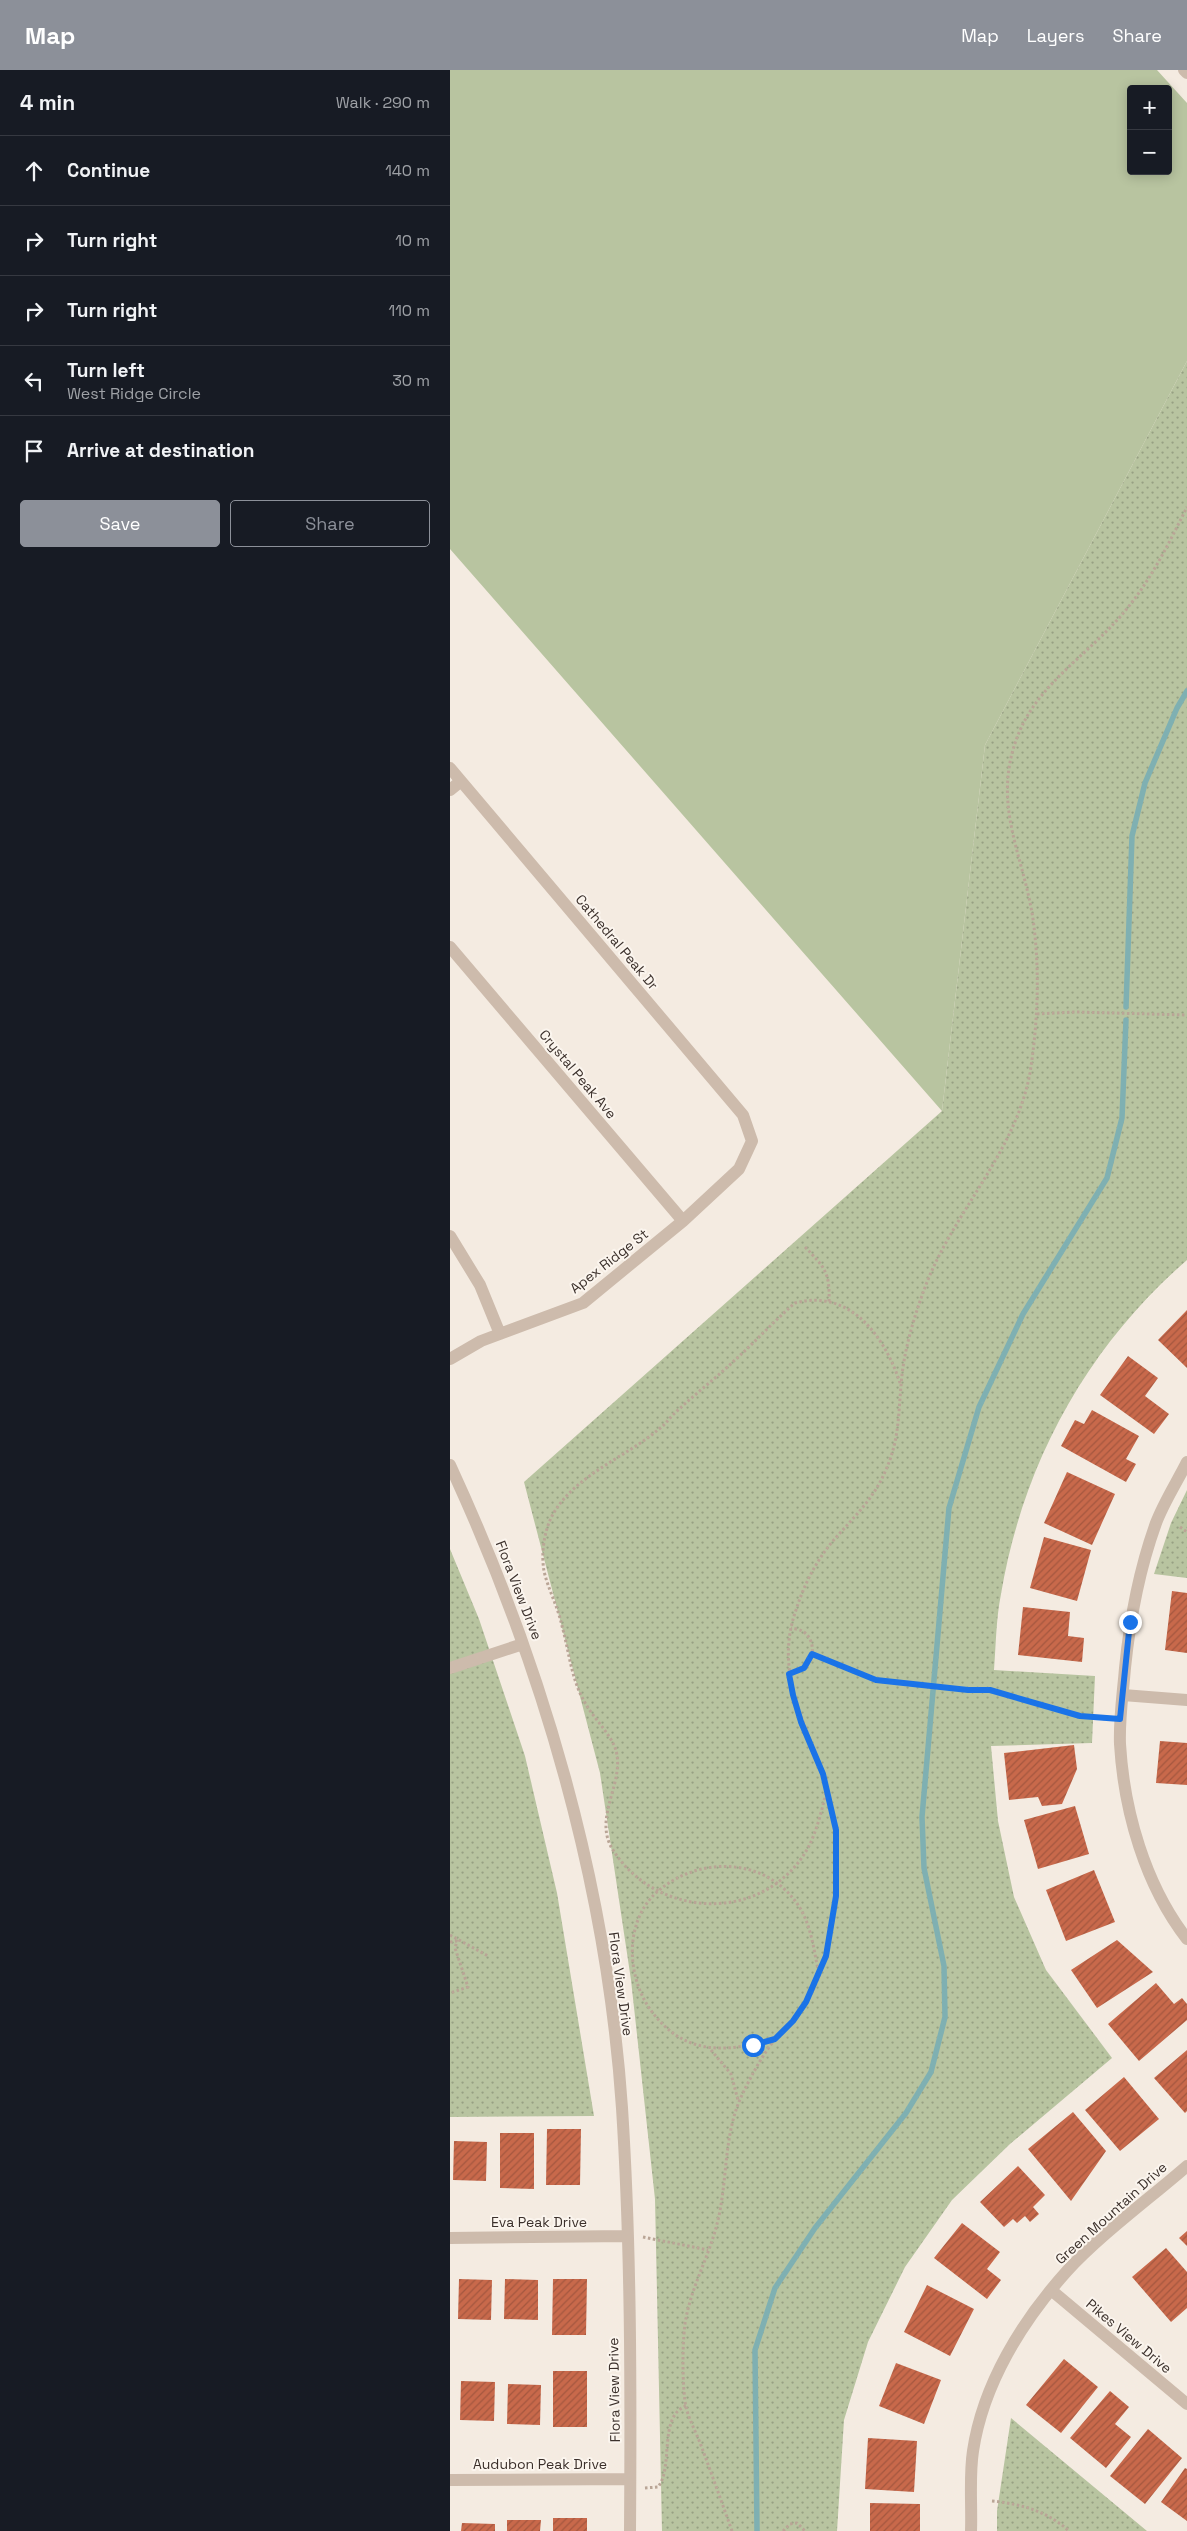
<!DOCTYPE html>
<meta charset="utf-8">
<style>
:root{--surface:#171b24;--page:#242831;--text:#f1f3f6;--muted:#9ea1a6;--line:#363941;--accent:#8c9099}
body{margin:0;font-family:"Space Grotesk",sans-serif;background:var(--page);color:var(--text)}
.controls{position:absolute;right:15px;top:15px;display:grid;overflow:hidden;border-radius:5px;box-shadow:0 2px 12px #0003}
.controls button{width:45px;height:45px;display:grid;place-items:center;padding:0;border:0;border-bottom:1px solid var(--line);background:var(--surface);color:var(--text);font:25px sans-serif}
.stop{position:absolute;width:15px;height:15px;margin:-11px;border:4px solid #1a73e8;border-radius:50%;background:#fff}
.stop.end{background:#1a73e8;border-color:#fff;box-shadow:0 1px 5px #0008}
.list{margin:0;padding:0;list-style:none}
h2{display:flex;justify-content:space-between;align-items:center;height:65px;margin:0;padding:0 20px;font-size:21px}
h2 small{font-size:16px;font-weight:400;color:var(--muted)}
.list li{display:grid;grid-template-columns:32px 1fr auto;gap:15px;align-items:center;box-sizing:border-box;height:70px;padding:0 20px;border-top:1px solid var(--line)}
.list b{display:block;font-size:19px;white-space:nowrap}
.list p{margin:0;font-size:16px;white-space:nowrap;color:var(--muted)}
.list em{font-size:16px;font-style:normal;color:var(--muted)}
.actions{display:flex;gap:10px;padding:15px 20px}
.actions a{flex:1;padding:11px 0;border:1px solid var(--accent);border-radius:5px;text-align:center;font-size:18px;color:var(--accent)}
.actions .main{background:var(--accent);color:#fff}
.icon{flex:none;width:28px;height:28px;fill:none;stroke:currentColor;stroke-width:2;stroke-linecap:round;stroke-linejoin:round}
.map{position:relative;flex:none;width:737px;height:2461px;overflow:hidden}
header{display:flex;align-items:center;gap:30px;box-sizing:border-box;height:70px;padding:0 25px;background:var(--accent);color:#fff}
header strong{font-size:24px}
nav{display:flex;gap:28px;margin-inline-start:auto;font-size:18px}
main{display:flex}
aside{flex:1;background:var(--surface)}
.map>svg:first-child{display:block}
.green{fill:#b8c4a0;fill-rule:evenodd}
.park{fill:url(#park-dots)}
.lines{fill:none;stroke-linecap:round;stroke-linejoin:round}
.stream{stroke:#7fb0b2;stroke-width:5.5}
.building{fill:url(#building-hatch)}
.path{stroke:#b9a596;stroke-width:3;stroke-dasharray:2.5 2.5;stroke-linecap:butt}
.minor{stroke:#cdbbac;stroke-width:12}
.tertiary{stroke:#cdbbac;stroke-width:12}
.route{stroke:#1a73e8;stroke-width:6}
.labels{text-anchor:middle;dominant-baseline:central;stroke-width:4;stroke-linejoin:round;paint-order:stroke}
.street-label{font-size:14px;fill:#3b302b;stroke:#fbf5ee}
</style>
<header>
<strong>Map</strong>
<nav><a>Map</a><a>Layers</a><a>Share</a></nav>
</header>
<main>
<aside>
<h2>4 min<small>Walk · 290 m</small></h2>
<ul class="list">
<li><svg class="icon" aria-label="ahead" viewBox="0 0 24 24"><path d="M12 20V5M6 11l6-6 6 6"/></svg><div><b>Continue</b></div><em>140 m</em></li>
<li><svg class="icon" aria-label="right" viewBox="0 0 24 24"><path d="M7 20v-9h11M14 6l5 5-5 5"/></svg><div><b>Turn right</b></div><em>10 m</em></li>
<li><svg class="icon" aria-label="right" viewBox="0 0 24 24"><path d="M7 20v-9h11M14 6l5 5-5 5"/></svg><div><b>Turn right</b></div><em>110 m</em></li>
<li><svg class="icon" aria-label="left" viewBox="0 0 24 24"><path d="M17 20v-9H6M10 6l-5 5 5 5"/></svg><div><b>Turn left</b><p>West Ridge Circle</p></div><em>30 m</em></li>
<li><svg class="icon" aria-label="arrive" viewBox="0 0 24 24"><path d="M6 21V4h12l-3 4 3 4H6"/></svg><div><b>Arrive at destination</b></div></li>
</ul>
<div class="actions"><a class="main">Save</a><a>Share</a></div>
</aside>
<div class="map">
<svg width="737" height="2461" viewBox="0 0 737 2461">
<defs>
<pattern id="park-dots" width="8" height="8" patternUnits="userSpaceOnUse" patternTransform="scale(1.25)"><rect width="8" height="8" fill="#b8c4a0"/><path d="M2 2h.1M6 6h.1" fill="none" stroke="#97a083" stroke-width="1.8" stroke-linecap="round"/></pattern>
<pattern id="building-hatch" width="6" height="6" patternUnits="userSpaceOnUse" patternTransform="scale(1.25)"><rect width="6" height="6" fill="#c8694b"/><path d="M-1 1l2-2M0 6l6-6M5 7l2-2" fill="none" stroke="#a4573f"/></pattern>
</defs>
<rect width="100%" height="100%" fill="#f4ebe1"/>
<!-- green -->
<path class="green" d="M 0,0 L 707,0 L 737,33 L 737,291 L 535,675 L 492,1041 L 0,479 ZM 681,19 L 718,19 L 718,101 L 681,101 Z"/>
<!-- park -->
<path class="park" d="M 737,291 L 737,1190 C 637,1277 573,1393 551,1524 C 546,1549 546,1575 544,1600 L 645,1606 L 642,1673 L 541,1676 L 548,1751 L 564,1827 L 596,1900 L 662,1988 L 560,2074 L 502,2130 L 455,2197 L 418,2272 L 394,2350 L 387,2461 L 212,2461 L 205,2129 L 181,1910 L 150,1703 L 74,1412 L 492,1041 L 535,675 Z
M 737,1420 L 737,1508 L 704,1504 L 721,1453 Z
M 0,1479 L 29,1549 L 75,1686 L 107,1823 L 144,2046 L 0,2047 Z
M 561,2348 L 697,2461 L 547,2461 L 547,2441 Z"/>
<g class="lines">
<!-- stream -->
<path class="stream" d="M 676,937 L 682,766 L 695,713 L 727,638 L 737,621
M 307,2461 L 305,2280 L 325,2218 L 365,2158 L 456,2043 L 481,2002 L 495,1947 L 494,1896 L 474,1798 L 472,1747 L 499,1438 L 529,1337 L 573,1244 L 657,1108 L 672,1048 L 676,950"/>
</g>
<!-- building -->
<path class="building" d="M 737,1240 L 737,1298 L 708,1270 Z
M 678,1286 L 708,1308 L 695,1326 L 719,1344 L 704,1364 L 650,1325 Z
M 642,1340 L 689,1366 L 676,1389 L 686,1394 L 676,1412 L 611,1376 L 625,1350 L 634,1354 Z
M 617,1402 L 665,1424 L 642,1475 L 594,1453 Z
M 594,1467 L 641,1480 L 627,1531 L 580,1518 Z
M 722,1521 L 737,1523 L 737,1583 L 715,1580 Z
M 573,1537 L 620,1542 L 618,1566 L 634,1568 L 632,1592 L 568,1585 Z
M 710,1671 L 737,1673 L 737,1715 L 706,1713 Z
M 624,1675 L 627,1699 L 612,1734 L 592,1736 L 588,1727 L 559,1730 L 554,1683 Z
M 625,1736 L 639,1784 L 588,1799 L 574,1750 Z
M 644,1800 L 665,1852 L 616,1871 L 596,1820 Z
M 667,1870 L 703,1902 L 647,1938 L 621,1900 Z
M 706,1913 L 724,1934 L 732,1928 L 737,1934 L 737,1950 L 689,1991 L 658,1954 Z
M 737,1980 L 737,2041 L 735,2043 L 704,2008 Z
M 674,2007 L 709,2049 L 670,2081 L 635,2040 Z
M 623,2042 L 656,2081 L 621,2131 L 578,2079 Z
M 97,2059 L 131,2059 L 130,2115 L 96,2115 Z
M 50,2063 L 84,2063 L 84,2119 L 50,2118 Z
M 4,2071 L 37,2072 L 36,2111 L 3,2110 Z
M 568,2096 L 595,2125 L 583,2137 L 589,2144 L 580,2152 L 575,2146 L 567,2153 L 563,2149 L 554,2157 L 530,2132 Z
M 512,2153 L 550,2182 L 537,2199 L 551,2210 L 537,2229 L 484,2188 Z
M 737,2161 L 737,2176 L 729,2168 Z
M 716,2178 L 737,2202 L 737,2238 L 721,2252 L 682,2207 Z
M 9,2209 L 42,2210 L 41,2250 L 8,2249 Z
M 55,2209 L 88,2210 L 88,2250 L 54,2249 Z
M 103,2209 L 137,2209 L 136,2265 L 102,2265 Z
M 477,2215 L 524,2239 L 500,2286 L 454,2262 Z
M 614,2289 L 648,2317 L 611,2363 L 576,2335 Z
M 446,2293 L 491,2310 L 474,2354 L 429,2336 Z
M 103,2301 L 137,2301 L 137,2357 L 103,2357 Z
M 11,2311 L 45,2312 L 44,2351 L 10,2350 Z
M 58,2314 L 91,2315 L 90,2355 L 57,2354 Z
M 660,2321 L 679,2337 L 665,2354 L 681,2367 L 656,2398 L 620,2368 Z
M 698,2359 L 732,2388 L 695,2434 L 660,2406 Z
M 418,2368 L 467,2371 L 464,2422 L 415,2419 Z
M 735,2398 L 737,2399 L 737,2451 L 711,2432 Z
M 420,2433 L 470,2434 L 470,2461 L 420,2461 Z
M 103,2448 L 137,2448 L 137,2461 L 103,2461 Z
M 57,2450 L 91,2450 L 90,2461 L 57,2461 Z
M 12,2453 L 45,2454 L 45,2461 L 11,2461 Z"/>
<g class="lines">
<!-- path -->
<path class="path" d="M 587,944 L 625,942 L 737,945
M 355,1177 C 375,1198 380,1202 379,1232
M 730,1457 L 737,1462
M 362,1584 L 426,1611 L 517,1620 L 540,1620 L 610,1641 L 655,1649
M 339,1604 C 344,1602 350,1601 354,1598 C 366,1590 365,1567 352,1561 C 349,1559 344,1559 341,1558
M 376,1723 C 371,1743 366,1765 355,1783 C 310,1854 206,1848 163,1780 C 141,1746 179,1709 164,1675 C 156,1659 142,1646 134,1631 C 121,1608 119,1581 112,1556 C 108,1537 98,1519 94,1501 C 91,1484 94,1463 101,1448 C 122,1406 175,1388 209,1359 C 216,1354 220,1347 226,1342 C 245,1324 266,1308 285,1290 C 305,1272 324,1251 345,1233 C 401,1218 436,1268 451,1316
M 0,1865 L 38,1886
M 0,1872 L 7,1871 L 5,1878 L 18,1917 L 0,1923
M 325,1969 C 281,1981 240,1987 207,1948 C 177,1915 171,1853 208,1821 C 252,1784 319,1788 350,1838 C 362,1858 364,1882 369,1904
M 261,1980 L 281,2004 L 288,2030
M 193,2167 L 258,2180
M 195,2418 L 208,2417 C 224,2397 208,2346 236,2336
M 542,2431 C 571,2434 597,2441 619,2461
M 282,2461 C 272,2433 262,2405 252,2378 C 247,2364 239,2350 236,2337 C 232,2319 232,2266 236,2248 C 242,2216 259,2186 267,2154 C 278,2112 273,2065 292,2025 C 301,2006 313,1984 326,1968 C 336,1957 347,1948 355,1935 C 376,1901 384,1858 387,1819 C 389,1779 385,1737 371,1699 C 352,1645 325,1599 346,1540 C 354,1515 365,1493 382,1472 C 401,1450 423,1430 435,1402 C 449,1371 448,1349 451,1316 C 453,1284 463,1250 474,1220 C 502,1143 565,1084 580,1003 C 588,952 590,900 583,849 C 573,783 541,734 568,665 C 589,612 640,584 675,541 C 701,510 719,473 737,437
M 333,2461 L 340,2454 L 347,2453 L 355,2461"/>
<!-- minor -->
<path class="minor" d="M 0,698 L 293,1045 L 302,1071 L 289,1099 L 233,1151 L 133,1233 L 31,1271 L 0,1289
M 0,720 L 11,711
M 0,877 L 233,1151
M 0,1166 L 30,1215 L 50,1264
M 737,1392 C 727,1412 714,1432 706,1453 C 689,1500 680,1548 675,1598 C 673,1623 669,1648 670,1674 C 674,1741 695,1815 737,1869
M 0,1395 C 93,1596 157,1816 172,2038 C 181,2177 181,2321 180,2461
M 0,1598 L 73,1574
M 673,1625 L 737,1630
M 0,2168 L 177,2166
M 601,2220 L 737,2334
M 0,2410 L 180,2409
M 521,2461 C 522,2435 519,2407 523,2381 C 533,2314 572,2251 617,2201 C 650,2165 699,2129 737,2096"/>
<!-- tertiary -->
<path class="tertiary" d="M 734,0 L 737,3"/>
</g>
<g class="lines">
<!-- route -->
<path class="route" d="M 303,1975 L 325,1969 L 343,1951 L 356,1932 L 376,1886 L 386,1826 L 386,1760 L 373,1704 L 351,1652 L 343,1625 L 339,1604 L 354,1598 L 362,1584 L 426,1610 L 518,1620 L 540,1620 L 630,1646 L 670,1649 L 680,1552"/>
</g>
<g class="labels">
<!-- street labels -->
<g class="street-label">
<text transform="translate(167 872) rotate(50)">Cathedral Peak Dr</text>
<text transform="translate(128 1004) rotate(50)">Crystal Peak Ave</text>
<text transform="translate(159 1191) rotate(-38)">Apex Ridge St</text>
<text transform="translate(69 1520) rotate(69)">Flora View Drive</text>
<text transform="translate(171 1914) rotate(82)">Flora View Drive</text>
<text transform="translate(661 2143) rotate(-42)">Green Mountain Drive</text>
<text x="89" y="2152">Eva Peak Drive</text>
<text transform="translate(679 2266) rotate(40)">Pikes View Drive</text>
<text transform="translate(164 2320) rotate(-91)">Flora View Drive</text>
<text x="90" y="2394">Audubon Peak Drive</text>
</g>
</g>
</svg>
<div class="controls">
<button>+</button>
<button>−</button>
</div>
<div class="stop" style="left:303px;top:1975px"></div>
<div class="stop end" style="left:680px;top:1552px"></div>
</div>
</main>
